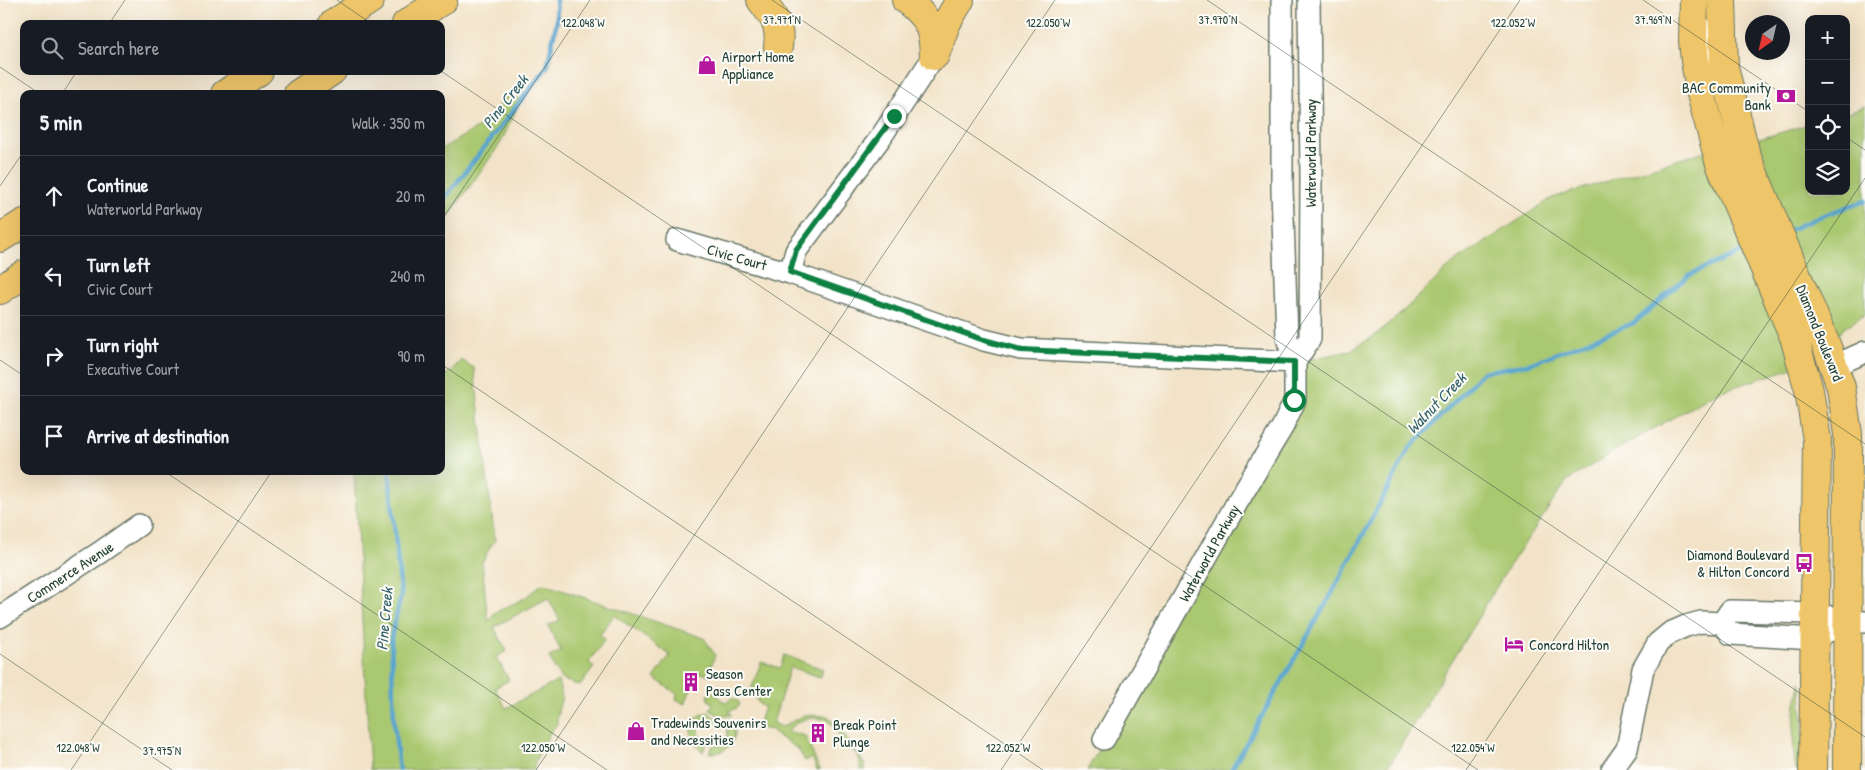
<!DOCTYPE html>
<meta charset="utf-8">
<style>
:root{--surface:#171b24;--page:#20242c;--text:#f1f3f6;--muted:#9ea1a6;--line:#363941}
body{margin:0;font-family:"Patrick Hand",sans-serif;background:var(--page);color:var(--text)}
.controls{position:absolute;right:15px;top:15px;display:grid;overflow:hidden;border-radius:10px;box-shadow:0 5px 20px #0002}
.controls button{width:45px;height:45px;display:grid;place-items:center;padding:0;border:0;border-bottom:1px solid var(--line);background:var(--surface);color:var(--text);font:25px sans-serif}
.compass{position:absolute;left:1745px;top:15px;width:45px;height:45px;border-radius:50%;background:var(--surface);box-shadow:0 5px 20px #0002;rotate:214deg}
.stop{position:absolute;width:15px;height:15px;margin:-11px;border:4px solid #0b8043;border-radius:50%;background:#fff}
.stop.end{background:#0b8043;border-color:#fff;box-shadow:0 1px 5px #0008}
.list{margin:0;padding:0;list-style:none}
h2{display:flex;justify-content:space-between;align-items:center;height:65px;margin:0;padding:0 20px;font-size:21px}
h2 small{font-size:16px;font-weight:400;color:var(--muted)}
.list li{display:grid;grid-template-columns:32px 1fr auto;gap:15px;align-items:center;box-sizing:border-box;height:80px;padding:0 20px;border-top:1px solid var(--line)}
.list b{display:block;font-size:19px;white-space:nowrap}
.list p{margin:0;font-size:16px;white-space:nowrap;color:var(--muted)}
.list em{font-size:16px;font-style:normal;color:var(--muted)}
.icon{flex:none;width:28px;height:28px;fill:none;stroke:currentColor;stroke-width:2;stroke-linecap:round;stroke-linejoin:round}
.map{position:relative;flex:none;width:1865px;height:770px;overflow:hidden}
.search{position:absolute;background:var(--surface);box-shadow:0 5px 20px #0002;left:20px;top:20px;width:425px;height:55px;display:flex;align-items:center;gap:12px;box-sizing:border-box;padding:0 18px;border-radius:10px;color:var(--muted);font-size:19px}
.panel{position:absolute;background:var(--surface);box-shadow:0 5px 20px #0002;left:20px;top:90px;width:425px;height:385px;border-radius:10px}
.map>svg:first-child{display:block}
.green{fill:#aac86f;stroke:#648252}
.lines{fill:none;stroke-linecap:round;stroke-linejoin:round}
.stream{stroke:#56a4cf;stroke-width:4.5}
.minor-casing{stroke:#697768;stroke-width:24}
.major-casing{stroke:#697768;stroke-width:30}
.highway-casing{stroke:#697768;stroke-width:30}
.minor{stroke:#fff;stroke-width:21}
.major{stroke:#eec569;stroke-width:28}
.highway{stroke:#eec569;stroke-width:28}
.route{stroke:#0b8043;stroke-width:6}
.ticks{fill:none;stroke:#1f3d34;stroke-width:1;stroke-opacity:0.45}
.labels{text-anchor:middle;dominant-baseline:central;stroke-width:4;stroke-linejoin:round;paint-order:stroke}
.poi-label{font-size:15px;fill:#1f3d34;stroke:#fdfcf7;text-anchor:start}
.street-label{font-size:15px;fill:#1f3d34;stroke:#fdfcf7}
.water-label{font-size:16px;font-style:italic;fill:#32616a;stroke:#fdfcf7}
.ticks-label{font-size:12px;text-anchor:middle;fill:#1f3d34;stroke:#fdfcf7;stroke-width:4;stroke-linejoin:round;paint-order:stroke}
</style>
<div class="map">
<svg width="1865" height="770" viewBox="0 0 1865 770">
<rect width="100%" height="100%" fill="#fdfcf7"/>
<filter id="ink" filterUnits="userSpaceOnUse"><feTurbulence type="fractalNoise" baseFrequency=".02" numOctaves="2"/><feDisplacementMap in="SourceGraphic" scale="10" xChannelSelector="R" yChannelSelector="G"/><feConvolveMatrix kernelMatrix="1 2 1 2 8 2 1 2 1" color-interpolation-filters="sRGB"/></filter>
<filter id="wash" filterUnits="userSpaceOnUse"><feTurbulence type="fractalNoise" baseFrequency=".0096" numOctaves="4" result="noise"/><feDisplacementMap in="SourceGraphic" scale="20" xChannelSelector="R" yChannelSelector="G"/><feGaussianBlur stdDeviation="1.12" result="paint"/><feColorMatrix in="noise" values="0 0 0 0 0 0 0 0 0 0 0 0 0 0 0 0 0 1.4 0 .05"/><feComposite in="paint" operator="in"/></filter>
<g filter="url(#wash)">
<rect width="100%" height="100%" fill="#f2e3c8"/>
<!-- green -->
<path class="green" d="M 512,89 L 520,102 L 500,144 L 441,227 L 441,149 L 484,124 Z
M 1865,106 L 1865,314 L 1843,329 L 1827,347 L 1743,144 L 1809,124 L 1809,191 L 1846,191 L 1846,113 Z
M 1716,148 L 1802,365 L 1718,392 L 1611,453 L 1567,481 L 1508,568 L 1386,770 L 1087,770 L 1283,426 L 1295,362 L 1349,351 L 1374,336 L 1398,316 L 1452,264 L 1552,198 Z
M 461,360 L 474,368 L 495,541 C 487,549 488,554 482,562 L 488,622 L 494,613 L 525,598 L 540,585 L 544,584 L 704,638 L 715,655 L 708,675 L 698,672 L 685,704 L 676,699 L 677,694 L 654,678 L 670,655 L 614,615 L 600,635 L 605,639 L 589,662 L 594,667 L 580,686 L 561,679 L 549,657 L 561,651 L 548,626 L 560,620 L 548,598 L 494,627 L 507,651 L 496,657 L 509,680 L 495,688 L 506,708 L 558,681 L 562,697 L 558,711 L 557,724 L 550,733 L 538,755 L 535,762 L 534,770 L 370,770 L 354,471 L 441,471 L 441,374 L 448,374 Z
M 784,655 L 823,669 L 820,677 L 790,667 L 773,723 L 782,727 L 804,715 L 827,716 L 833,720 L 864,763 L 865,770 L 860,770 L 860,761 L 852,748 L 843,743 L 834,726 L 825,719 L 808,718 L 798,722 L 787,731 L 805,736 L 820,770 L 817,770 L 812,758 L 805,761 L 798,749 L 773,733 L 773,730 L 757,728 L 764,707 L 759,704 L 751,690 L 761,662 L 780,668 Z
M 1801,681 L 1804,770 L 1796,770 C 1791,738 1793,713 1801,681 Z
M 712,692 L 715,692 L 721,700 L 727,702 L 732,698 L 738,701 L 740,705 L 737,708 L 729,711 L 732,715 L 720,716 L 710,710 L 713,703 L 708,700 L 708,695 Z
M 708,712 L 716,719 L 713,726 L 704,722 L 699,726 L 699,735 L 706,744 L 703,752 C 687,739 686,718 708,712 Z
M 730,719 C 743,736 728,755 709,753 L 713,745 L 719,746 C 727,742 729,736 727,728 L 717,726 L 719,720 Z"/>
<g class="lines">
<!-- stream -->
<path class="stream" d="M 441,203 L 547,67 L 557,20 L 556,0
M 1787,231 L 1824,215 L 1865,201
M 389,471 L 401,596 L 391,637 L 394,723 L 399,770
M 1231,770 L 1331,595 L 1409,449 L 1483,372 L 1529,364 L 1634,323 L 1689,275 L 1746,250"/>
</g>
</g>
<g filter="url(#ink)">
<g class="lines">
<!-- minor casing -->
<g class="minor-casing">
<path id="minor" d="M 1697,23 C 1716,41 1698,69 1726,79
M 677,240 L 790,273 L 984,340 L 1021,349 L 1295,362
M 790,273 L 796,251 L 881,137 L 934,56
M 1295,362 L 1310,339 L 1311,178 L 1309,0
M 1834,366 L 1865,352
M 0,617 L 99,553 L 139,525
M 1846,621 L 1865,622
M 1104,739 L 1238,501 L 1283,426 L 1295,400 L 1295,362 L 1287,338 L 1282,189 L 1282,0
M 1612,770 L 1627,749 L 1643,669 L 1658,643 L 1670,633 L 1686,626 L 1701,622 L 1722,623 L 1731,634 L 1814,639 L 1846,621 L 1814,613 L 1730,611 L 1722,623"/>
</g>
<!-- major casing -->
<g class="major-casing">
<path id="major" d="M 761,0 C 774,18 781,24 778,47
M 906,0 C 929,19 933,27 934,56
M 1694,0 L 1693,40 L 1695,61 L 1701,94 L 1720,164 L 1794,337 L 1809,390 L 1817,440 L 1813,770
M 1722,0 L 1724,67 L 1746,155 L 1827,347 L 1841,387 L 1848,434 L 1847,770
M 935,55 L 946,24 L 960,0"/>
</g>
<!-- highway casing -->
<g class="highway-casing">
<path id="highway" d="M 333,24 L 370,0
M 406,24 L 443,0
M 225,94 L 259,71
M 298,94 L 332,71
M 0,238 L 24,223
M 0,290 L 24,274"/>
</g>
<!-- minor -->
<use href="#minor" class="minor"/>
<!-- major -->
<use href="#major" class="major"/>
<!-- highway -->
<use href="#highway" class="highway"/>
</g>
</g>
<g class="lines" filter="url(#ink)">
<!-- route -->
<path class="route" d="M 894,116 L 796,250 L 790,272 L 984,340 L 1021,350 L 1294,362 L 1294,400"/>
</g>
<!-- ticks -->
<path class="ticks" d="M 337,0 L 372,24M 772,0 L 1865,737M 1207,0 L 1865,444M 1643,0 L 1809,112M 109,24 L 125,0M 0,67 L 40,94M 441,71 L 1478,770M 62,94 L 77,71M 1846,137 L 1865,150M 0,186 L 24,151M 441,221 L 590,0M 0,360 L 24,376M 441,364 L 1043,770M 164,471 L 607,770M 0,654 L 172,770M 71,770 L 272,471M 536,770 L 1055,0M 1001,770 L 1520,0M 1466,770 L 1865,178"/>
<!-- icons -->
<defs>
<g id="shop-bare" transform="scale(1.5)"><path d="M-5-2.5h2.3a2.7 3.5 0 0 1 5.4 0H5L5.5 6h-11ZM-1.5-2.5h3a1.5 2.3 0 0 0-3 0Z" fill="#b5179e" stroke="#fdfcf7" stroke-width="2.5" paint-order="stroke"/></g>
<g id="bank-bare" transform="scale(1.5)"><path d="M-6-4H6V4H-6ZM0-2.3a2.3 2.3 0 1 0 0 4.6a2.3 2.3 0 1 0 0-4.6Z" fill="#b5179e" stroke="#fdfcf7" stroke-width="2.5" paint-order="stroke"/></g>
<g id="bus-bare" transform="scale(1.5)"><path d="M-5-6H5V4H4V6H2V4H-2V6H-4V4H-5ZM-3.5-4V0h7V-4ZM-3.5 1.2v1.5H-2V1.2ZM2 1.2v1.5H3.5V1.2Z" fill="#b5179e" stroke="#fdfcf7" stroke-width="2.5" paint-order="stroke"/></g>
<g id="hotel-bare" transform="scale(1.5)"><path d="M-6-4.5h1.5V1H6V5H4.5V3h-9V5H-6ZM-4 0a1.8 1.8 0 1 1 3.6 0ZM.5 0V-2.5h3Q6-2.5 6 0Z" fill="#b5179e" stroke="#fdfcf7" stroke-width="2.5" paint-order="stroke"/></g>
<g id="building-bare" transform="scale(1.5)"><path d="M-4-6H4V6H1V3H-1V6H-4ZM-2.5-4.3h1.7v1.8h-1.7ZM.8-4.3h1.7v1.8H.8ZM-2.5-1h1.7V.8h-1.7ZM.8-1h1.7V.8H.8Z" fill="#b5179e" stroke="#fdfcf7" stroke-width="2.5" paint-order="stroke"/></g>
</defs>
<g fill-rule="evenodd">
<use href="#shop-bare" x="707" y="65"/>
<use href="#bank-bare" x="1786" y="96"/>
<use href="#bus-bare" x="1804" y="563"/>
<use href="#hotel-bare" x="1514" y="644"/>
<use href="#building-bare" x="691" y="682"/>
<use href="#shop-bare" x="636" y="731"/>
<use href="#building-bare" x="818" y="733"/>
</g>
<g class="labels">
<!-- poi labels -->
<g class="poi-label">
<text x="722" y="56">Airport Home<tspan x="722" dy="17">Appliance</tspan></text>
<text x="1771" y="87" text-anchor="end">BAC Community<tspan x="1771" dy="17">Bank</tspan></text>
<text x="1789" y="554" text-anchor="end">Diamond Boulevard<tspan x="1789" dy="17">&amp; Hilton Concord</tspan></text>
<text x="1529" y="644">Concord Hilton</text>
<text x="706" y="673">Season<tspan x="706" dy="17">Pass Center</tspan></text>
<text x="651" y="722">Tradewinds Souvenirs<tspan x="651" dy="17">and Necessities</tspan></text>
<text x="833" y="724">Break Point<tspan x="833" dy="17">Plunge</tspan></text>
</g>
<!-- street labels -->
<g class="street-label">
<text transform="translate(1310 153) rotate(-90)">Waterworld Parkway</text>
<text transform="translate(737 257) rotate(16)">Civic Court</text>
<text transform="translate(1820 333) rotate(68)">Diamond Boulevard</text>
<text transform="translate(1209 553) rotate(-61)">Waterworld Parkway</text>
<text transform="translate(70 572) rotate(-33)">Commerce Avenue</text>
</g>
<!-- water labels -->
<g class="water-label">
<text transform="translate(505 101) rotate(-52)">Pine Creek</text>
<text transform="translate(1436 403) rotate(-46)">Walnut Creek</text>
<text transform="translate(384 619) rotate(-85)">Pine Creek</text>
</g>
</g>
<g class="ticks-label">
<text x="782" y="24">37.971°N</text>
<text x="1218" y="24">37.970°N</text>
<text x="1653" y="24">37.969°N</text>
<text x="583" y="27">122.048°W</text>
<text x="1048" y="27">122.050°W</text>
<text x="1513" y="27">122.052°W</text>
<text x="78" y="752">122.048°W</text>
<text x="543" y="752">122.050°W</text>
<text x="1008" y="752">122.052°W</text>
<text x="1473" y="752">122.054°W</text>
<text x="162" y="755">37.975°N</text>
</g>
</svg>
<div class="controls">
<button>+</button>
<button>−</button>
<button><svg class="icon" aria-label="locate" viewBox="0 0 24 24"><circle cx="12" cy="12" r="6"/><path d="M12 2v4M12 18v4M2 12h4M18 12h4"/></svg></button>
<button><svg class="icon" aria-label="layers" viewBox="0 0 24 24"><path d="M12 4l9 5-9 5-9-5zM3 14l9 5 9-5"/></svg></button>
</div>
<svg class="compass" viewBox="-18 -18 36 36"><path d="M0-13l5 13h-10z" fill="#e53935"/><path d="M0 13l5-13h-10z" fill="#9ea1a6"/></svg>
<div class="stop" style="left:1294px;top:400px"></div>
<div class="stop end" style="left:894px;top:116px"></div>
<div class="search"><svg class="icon" aria-label="search" viewBox="0 0 24 24"><circle cx="10" cy="10" r="6"/><path d="M15 15l6 6"/></svg>Search here</div>
<section class="panel">
<h2>5 min<small>Walk · 350 m</small></h2>
<ul class="list">
<li><svg class="icon" aria-label="ahead" viewBox="0 0 24 24"><path d="M12 20V5M6 11l6-6 6 6"/></svg><div><b>Continue</b><p>Waterworld Parkway</p></div><em>20 m</em></li>
<li><svg class="icon" aria-label="left" viewBox="0 0 24 24"><path d="M17 20v-9H6M10 6l-5 5 5 5"/></svg><div><b>Turn left</b><p>Civic Court</p></div><em>240 m</em></li>
<li><svg class="icon" aria-label="right" viewBox="0 0 24 24"><path d="M7 20v-9h11M14 6l5 5-5 5"/></svg><div><b>Turn right</b><p>Executive Court</p></div><em>90 m</em></li>
<li><svg class="icon" aria-label="arrive" viewBox="0 0 24 24"><path d="M6 21V4h12l-3 4 3 4H6"/></svg><div><b>Arrive at destination</b></div></li>
</ul>
</section>
</div>
